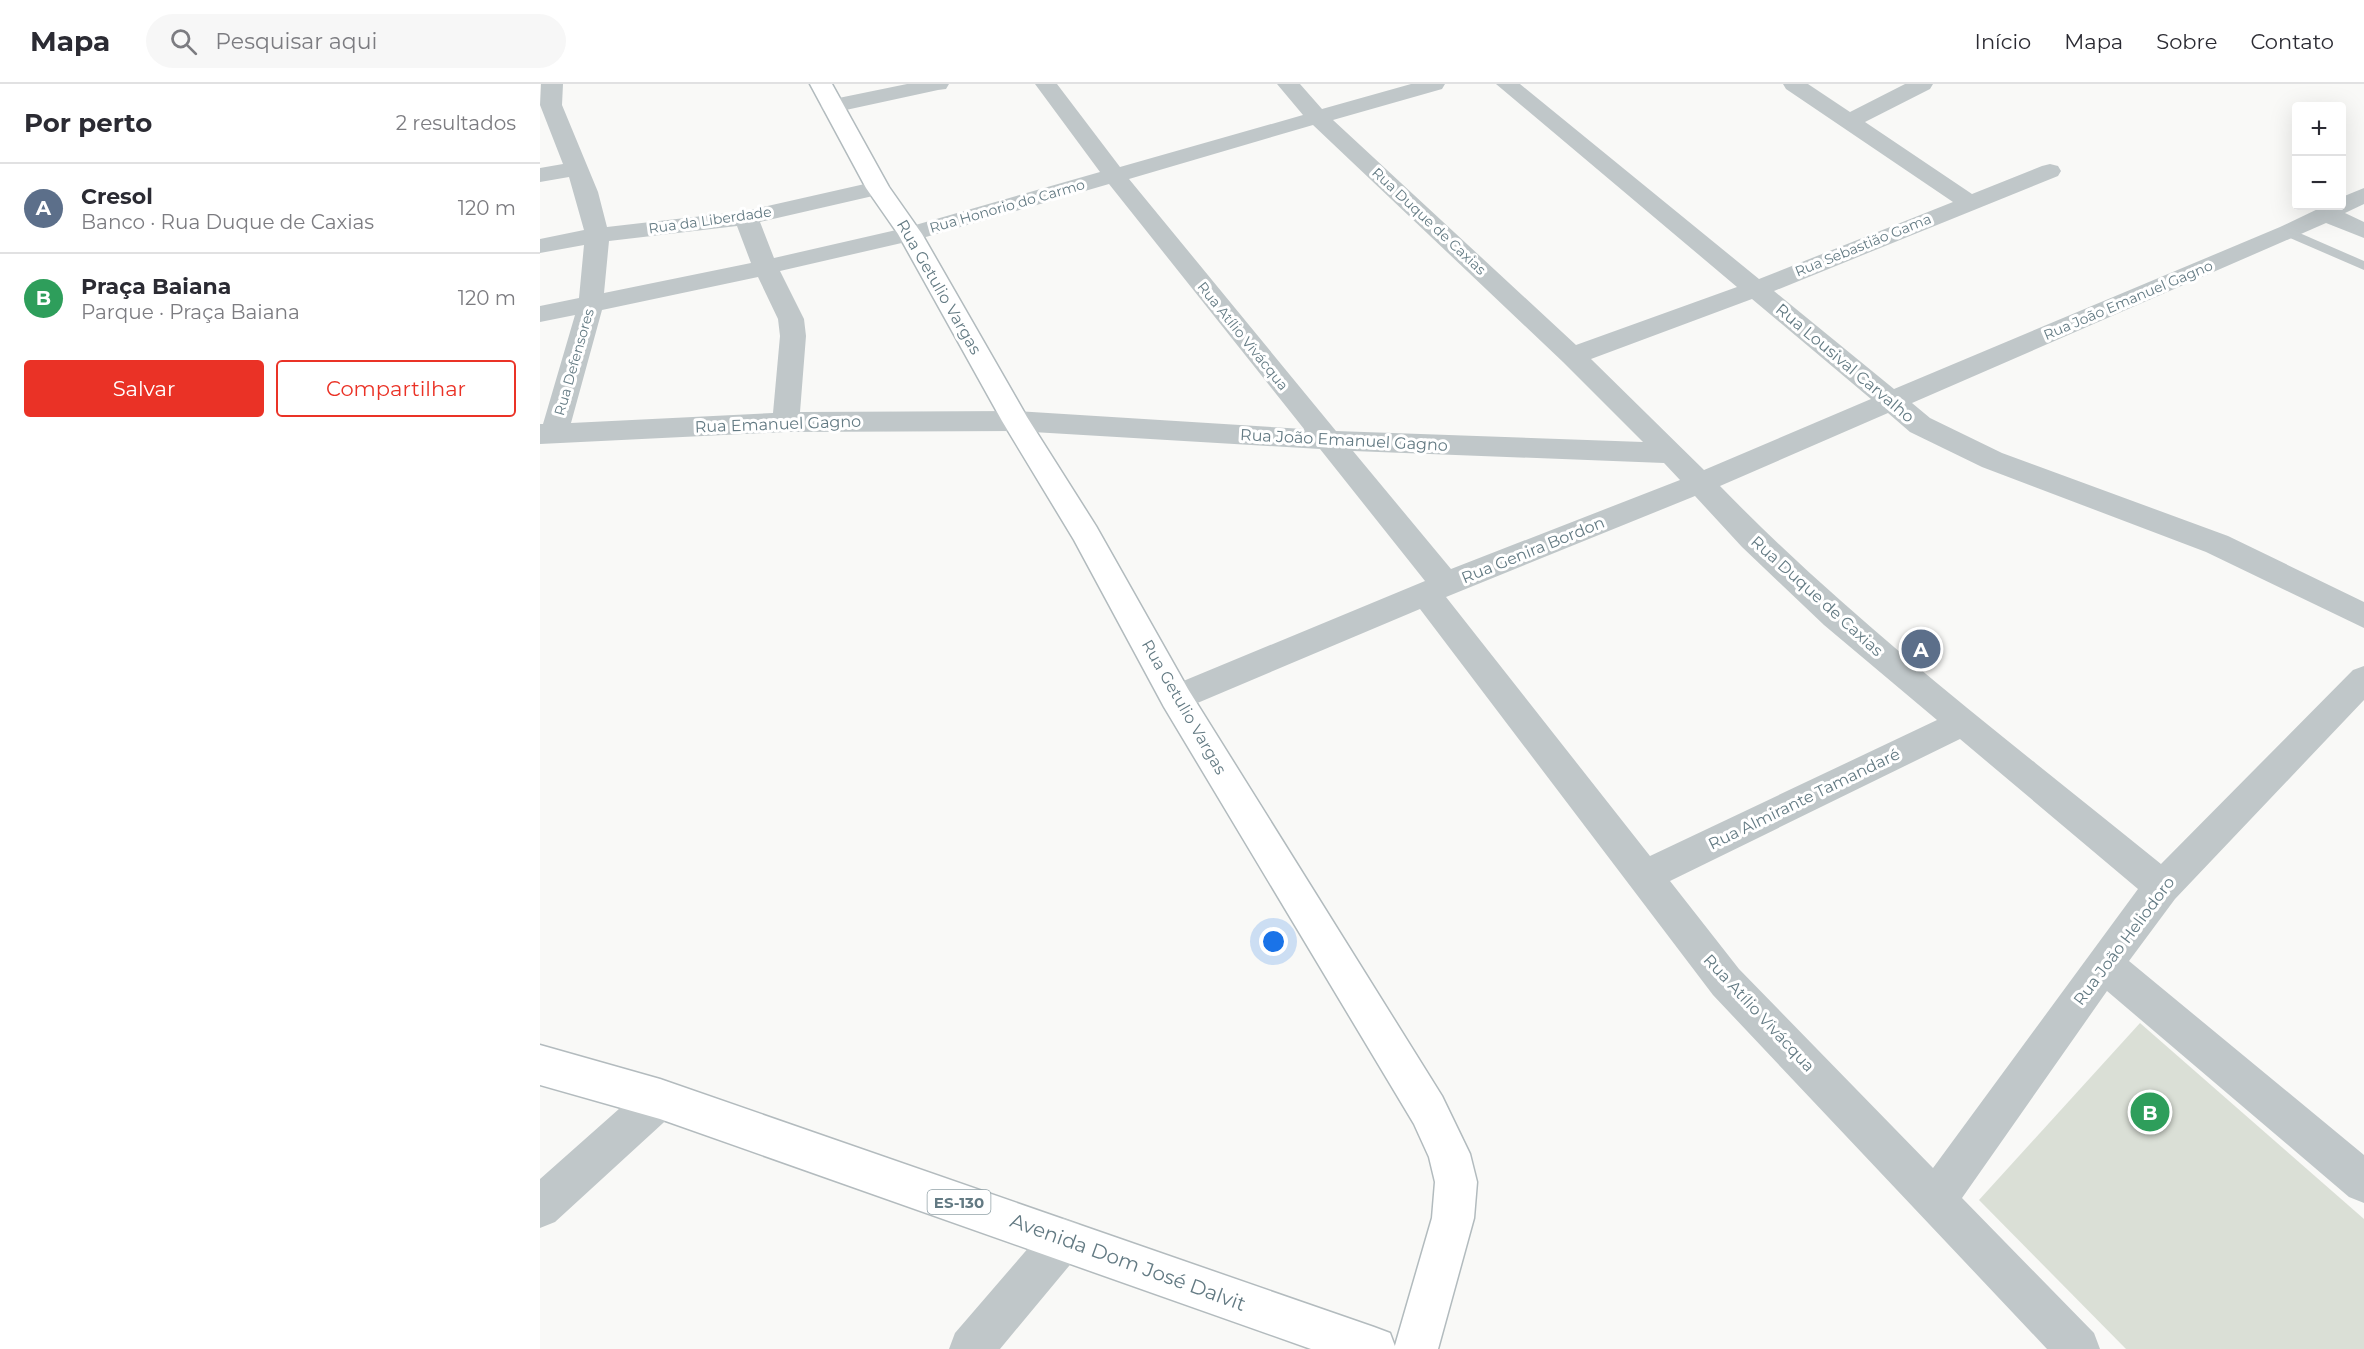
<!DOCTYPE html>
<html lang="pt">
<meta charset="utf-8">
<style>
:root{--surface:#fff;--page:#f7f7f7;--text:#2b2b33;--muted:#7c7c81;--line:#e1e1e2;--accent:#ea3226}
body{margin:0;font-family:Montserrat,sans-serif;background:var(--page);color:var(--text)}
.controls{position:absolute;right:18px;top:18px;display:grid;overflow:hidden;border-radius:6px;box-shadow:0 6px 24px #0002}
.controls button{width:54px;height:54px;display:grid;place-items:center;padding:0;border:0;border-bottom:2px solid var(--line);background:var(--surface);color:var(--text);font:30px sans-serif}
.you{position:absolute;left:734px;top:858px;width:21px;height:21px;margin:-15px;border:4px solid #fff;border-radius:50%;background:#1a73e8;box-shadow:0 0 0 9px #1a73e833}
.badge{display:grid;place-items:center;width:39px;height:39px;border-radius:50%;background:var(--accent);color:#fff;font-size:20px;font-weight:700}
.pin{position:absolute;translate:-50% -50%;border:3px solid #fff;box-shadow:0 2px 6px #0006}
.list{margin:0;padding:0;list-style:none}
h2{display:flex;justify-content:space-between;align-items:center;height:78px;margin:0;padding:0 24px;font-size:26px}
h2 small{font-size:20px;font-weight:400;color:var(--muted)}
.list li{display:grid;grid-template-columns:39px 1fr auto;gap:18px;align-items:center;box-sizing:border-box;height:90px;padding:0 24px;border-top:2px solid var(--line)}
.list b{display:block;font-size:22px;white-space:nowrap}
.list p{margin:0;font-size:20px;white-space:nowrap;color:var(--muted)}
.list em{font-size:20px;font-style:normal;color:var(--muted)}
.actions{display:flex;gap:12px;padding:18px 24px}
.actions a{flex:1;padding:14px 0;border:2px solid var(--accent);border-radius:6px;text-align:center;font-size:21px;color:var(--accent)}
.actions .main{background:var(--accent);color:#fff}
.icon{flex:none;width:33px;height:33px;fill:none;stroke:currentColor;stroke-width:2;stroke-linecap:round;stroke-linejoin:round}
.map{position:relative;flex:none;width:1824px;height:1265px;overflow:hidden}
header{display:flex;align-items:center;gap:36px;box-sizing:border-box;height:84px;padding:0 30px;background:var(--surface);border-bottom:2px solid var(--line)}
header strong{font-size:28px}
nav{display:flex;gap:33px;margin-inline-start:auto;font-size:21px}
.search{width:420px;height:54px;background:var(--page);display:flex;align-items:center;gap:15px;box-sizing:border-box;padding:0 21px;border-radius:33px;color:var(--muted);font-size:22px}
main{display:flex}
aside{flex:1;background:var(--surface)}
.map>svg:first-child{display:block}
.green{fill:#dadfd6}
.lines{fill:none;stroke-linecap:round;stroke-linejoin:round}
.secondary-casing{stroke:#b2bbbe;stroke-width:3}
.primary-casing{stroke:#b3bbbe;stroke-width:3}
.lane{fill:#c0c7c9;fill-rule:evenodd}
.street{fill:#c0c7c9;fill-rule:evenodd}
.secondary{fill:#fff;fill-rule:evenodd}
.primary{fill:#fff;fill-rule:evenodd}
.labels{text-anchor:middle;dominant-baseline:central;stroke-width:6;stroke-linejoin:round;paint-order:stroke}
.far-street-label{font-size:14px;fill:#637a83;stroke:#fff}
.shield{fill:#fff;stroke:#92a2a8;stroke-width:1.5}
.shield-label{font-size:15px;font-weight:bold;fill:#637a83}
.street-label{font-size:16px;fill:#637a83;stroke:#fff}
.near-street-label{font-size:20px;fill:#637a83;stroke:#fff}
</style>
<header>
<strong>Mapa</strong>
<div class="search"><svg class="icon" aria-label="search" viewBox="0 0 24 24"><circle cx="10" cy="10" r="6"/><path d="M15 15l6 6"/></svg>Pesquisar aqui</div>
<nav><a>Início</a><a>Mapa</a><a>Sobre</a><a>Contato</a></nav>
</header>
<main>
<aside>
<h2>Por perto<small>2 resultados</small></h2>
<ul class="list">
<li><span class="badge" style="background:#5c6f8a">A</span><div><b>Cresol</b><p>Banco · Rua Duque de Caxias</p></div><em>120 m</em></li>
<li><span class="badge" style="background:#2e9e5b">B</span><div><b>Praça Baiana</b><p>Parque · Praça Baiana</p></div><em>120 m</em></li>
</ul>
<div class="actions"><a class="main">Salvar</a><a>Compartilhar</a></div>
</aside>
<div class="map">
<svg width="1824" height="1265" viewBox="0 0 1824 1265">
<rect width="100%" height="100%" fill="#f9f9f7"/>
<!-- green -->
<path class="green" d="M 1600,939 L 1824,1135 L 1824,1265 L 1586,1265 L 1439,1116 Z"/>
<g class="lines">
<!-- secondary casing -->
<g class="secondary-casing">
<path id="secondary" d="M 270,0 L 292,0 L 349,103 L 382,150 L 487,333 L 556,442 L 648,605 L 902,1012 L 930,1070 L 937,1098 L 934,1134 L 898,1265 L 854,1265 L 892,1134 L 895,1098 L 889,1073 L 874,1040 L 624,623 L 534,456 L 462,337 L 358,150 L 326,104 Z"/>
</g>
<!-- primary casing -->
<g class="primary-casing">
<path id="primary" d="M 0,961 L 120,995 L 834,1243 L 850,1249 L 856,1265 L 771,1265 L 120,1035 L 0,1001 Z"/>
</g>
<!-- lane -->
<path class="lane" d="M 1748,144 L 1824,177 L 1824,186 L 1743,151 L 1741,148 L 1743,145 Z"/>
<!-- street -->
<path class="street" d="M 1,0 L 23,0 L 22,21 L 58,108 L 67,143 L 206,127 L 338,97 L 346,99 L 350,104 L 346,109 L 220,138 L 234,174 L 365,144 L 560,88 L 495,0 L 517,0 L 580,83 L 763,31 L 737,0 L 760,0 L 782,25 L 871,0 L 905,0 L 902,5 L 793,36 L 1036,261 L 1197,203 L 956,0 L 980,0 L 1219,195 L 1413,118 L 1246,5 L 1243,0 L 1268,0 L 1310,28 L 1365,0 L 1393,0 L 1390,5 L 1325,38 L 1432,110 L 1502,82 L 1510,80 L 1518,82 L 1521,87 L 1518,92 L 1234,207 L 1354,305 L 1740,143 L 1784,122 L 1802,122 L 1802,113 L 1824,104 L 1824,120 L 1805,129 L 1824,138 L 1824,154 L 1786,139 L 1372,319 L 1390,334 L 1462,369 L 1688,452 L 1824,518 L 1824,544 L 1666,468 L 1442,383 L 1370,348 L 1348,329 L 1180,402 C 1315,541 1471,658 1621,780 L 1813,586 L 1824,582 L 1824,616 L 1635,815 L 1589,877 L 1824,1071 L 1824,1119 L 1809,1113 L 1567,907 L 1422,1114 L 1554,1249 L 1560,1265 L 1507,1265 L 1173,911 L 880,525 L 648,623 L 636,627 L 624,623 L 620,614 L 624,605 L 885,497 L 780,365 L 476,347 L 246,348 L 0,360 L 0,340 L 3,340 L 35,231 L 0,238 L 0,222 L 39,214 L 44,161 L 0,169 L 0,155 L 44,146 L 29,93 L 0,98 L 0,84 L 23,80 L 0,21 ZM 773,41 L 1023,278 L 1103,358 L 796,347 L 589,95 ZM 569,100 L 764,345 L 476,327 L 260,328 L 266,252 L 264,235 L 240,187 L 379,155 ZM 197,142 L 211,179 L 64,209 L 69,157 ZM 218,193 L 238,235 L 240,252 L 233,329 L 31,339 L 62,226 ZM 1212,215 L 1331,315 L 1164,386 L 1051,275 ZM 813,367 L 1124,379 L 1140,396 L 911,485 ZM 1155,412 L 1202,463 L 1284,541 L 1397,636 L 1110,772 L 906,513 ZM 1420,655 L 1598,805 L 1393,1084 L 1199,885 L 1130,797 Z
M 367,0 L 409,0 L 406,5 L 398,6 L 292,29 L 284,27 L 281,22 L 284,17 Z
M 120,995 L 134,1001 L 140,1015 L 134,1029 L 15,1138 L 0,1144 L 0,1095 L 106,1001 Z
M 524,1134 L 539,1140 L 545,1155 L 539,1170 L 460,1265 L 409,1265 L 415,1249 L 509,1140 Z"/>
<!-- secondary -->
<use href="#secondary" class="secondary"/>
<!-- primary -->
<use href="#primary" class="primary"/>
</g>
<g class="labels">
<!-- far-street labels -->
<g class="far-street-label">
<text transform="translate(467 122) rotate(-16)">Rua Honorio do Carmo</text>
<text transform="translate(170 136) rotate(-8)">Rua da Liberdade</text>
<text transform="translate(889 137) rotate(43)">Rua Duque de Caxias</text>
<text transform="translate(1323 161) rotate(-22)">Rua Sebastião Gama</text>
<text transform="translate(1588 216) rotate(-23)">Rua João Emanuel Gagno</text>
<text transform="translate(703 252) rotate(51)">Rua Atílio Vivácqua</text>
<text transform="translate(34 278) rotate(-74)">Rua Defensores</text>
</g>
<!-- shield labels -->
<rect class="shield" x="387.5" y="1106" width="63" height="24" rx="4.5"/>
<g class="shield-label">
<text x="419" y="1118">ES-130</text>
</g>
<!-- street labels -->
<g class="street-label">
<text transform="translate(399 203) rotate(60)">Rua Getulio Vargas</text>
<text transform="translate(1305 279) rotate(40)">Rua Lousival Carvalho</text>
<text transform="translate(238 340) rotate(-2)">Rua Emanuel Gagno</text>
<text transform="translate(804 356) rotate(3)">Rua João Emanuel Gagno</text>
<text transform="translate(993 466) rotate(-22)">Rua Genira Bordon</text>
<text transform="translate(1277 512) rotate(42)">Rua Duque de Caxias</text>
<text transform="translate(644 623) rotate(60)">Rua Getulio Vargas</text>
<text transform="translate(1264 715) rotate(-26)">Rua Almirante Tamandaré</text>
<text transform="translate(1584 857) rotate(-53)">Rua João Heliodoro</text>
<text transform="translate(1219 929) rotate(47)">Rua Atílio Vivácqua</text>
</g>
<!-- near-street labels -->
<g class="near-street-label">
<text transform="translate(588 1178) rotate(20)">Avenida Dom José Dalvit</text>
</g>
</g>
</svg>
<div class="controls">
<button>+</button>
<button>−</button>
</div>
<div class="you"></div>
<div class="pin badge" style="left:1381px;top:565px;background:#5c6f8a">A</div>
<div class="pin badge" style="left:1610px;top:1028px;background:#2e9e5b">B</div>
</div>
</main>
